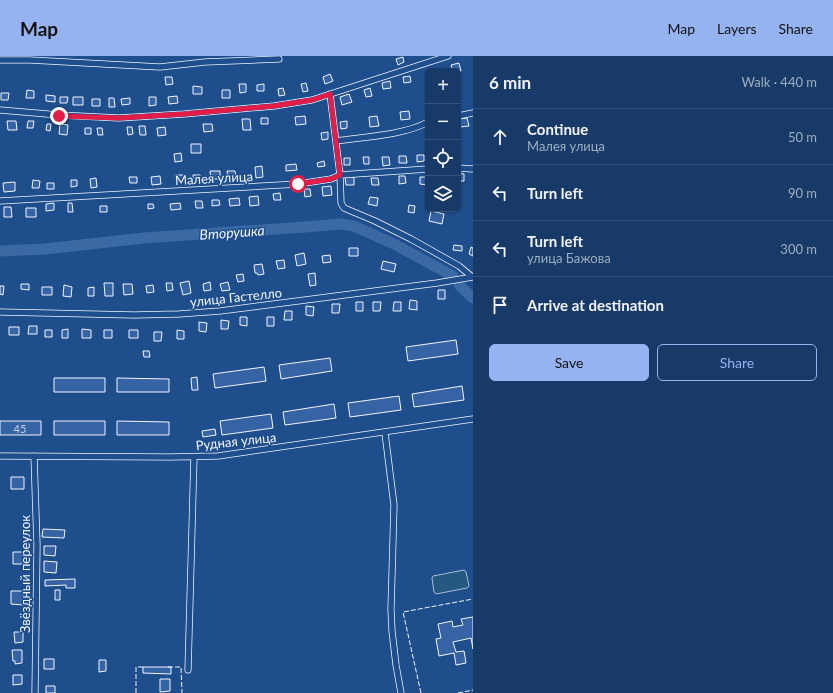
<!DOCTYPE html>
<meta charset="utf-8">
<style>
:root{--surface:#173a69;--page:#20416f;--text:#f1f3f6;--muted:#9eadc0;--line:#36547d;--accent:#95b2f1}
body{margin:0;font-family:Lato,sans-serif;background:var(--page);color:var(--text)}
.controls{position:absolute;right:12px;top:12px;display:grid;overflow:hidden;border-radius:6px;box-shadow:0 1px 3px #0004}
.controls button{width:36px;height:36px;display:grid;place-items:center;padding:0;border:0;border-bottom:1px solid var(--line);background:var(--surface);color:var(--text);font:20px sans-serif}
.stop{position:absolute;width:12px;height:12px;margin:-9px;border:3px solid #e11d48;border-radius:50%;background:#fff}
.stop.end{background:#e11d48;border-color:#fff;box-shadow:0 1px 4px #0008}
.list{margin:0;padding:0;list-style:none}
h2{display:flex;justify-content:space-between;align-items:center;height:52px;margin:0;padding:0 16px;font-size:17px}
h2 small{font-size:13px;font-weight:400;color:var(--muted)}
.list li{display:grid;grid-template-columns:26px 1fr auto;gap:12px;align-items:center;box-sizing:border-box;height:56px;padding:0 16px;border-top:1px solid var(--line)}
.list b{display:block;font-size:15px;white-space:nowrap}
.list p{margin:0;font-size:13px;white-space:nowrap;color:var(--muted)}
.list em{font-size:13px;font-style:normal;color:var(--muted)}
.actions{display:flex;gap:8px;padding:12px 16px}
.actions a{flex:1;padding:9px 0;border:1px solid var(--accent);border-radius:6px;text-align:center;font-size:14px;color:var(--accent)}
.actions .main{background:var(--accent);color:#111}
.icon{flex:none;width:22px;height:22px;fill:none;stroke:currentColor;stroke-width:2;stroke-linecap:round;stroke-linejoin:round}
.map{position:relative;flex:none;width:473px;height:637px;overflow:hidden}
header{display:flex;align-items:center;gap:24px;box-sizing:border-box;height:56px;padding:0 20px;background:var(--accent);color:#111}
header strong{font-size:19px}
nav{display:flex;gap:22px;margin-inline-start:auto;font-size:14px}
main{display:flex}
aside{flex:1;background:var(--surface)}
.map>svg:first-child{display:block}
.green{fill:#245a82;stroke:#a8bbd7}
.lines{fill:none;stroke-linecap:round;stroke-linejoin:round}
.river{stroke:#3b69a3;stroke-width:11}
.building{fill:#3563a3;stroke:#f2f6ff}
.minor-casing{stroke:#f2f6ff;stroke-width:7}
.minor{stroke:#1f4e8c;stroke-width:5.5}
.fence{stroke:#f2f6ff;stroke-width:1;stroke-dasharray:5 2;stroke-linecap:butt}
.route{stroke:#e11d48;stroke-width:5}
.labels{text-anchor:middle;dominant-baseline:central;stroke-width:3;stroke-linejoin:round;paint-order:stroke}
.number-label{font-size:11px;fill:#c3d1e8}
.street-label{font-size:13px;fill:#f2f6ff;stroke:#1f4e8c}
.water-label{font-size:14px;font-style:italic;fill:#f2f6ff;stroke:#1f4e8c}
</style>
<header>
<strong>Map</strong>
<nav><a>Map</a><a>Layers</a><a>Share</a></nav>
</header>
<main>
<div class="map">
<svg width="473" height="637" viewBox="0 0 473 637">
<rect width="100%" height="100%" fill="#1f4e8c"/>
<!-- green -->
<path class="green" d="M 464,514 L 466,516 L 469,530 L 467,532 L 436,538 L 434,536 L 432,522 L 433,520 Z"/>
<g class="lines">
<!-- river -->
<path class="river" d="M 0,195 L 45,193 L 144,182 L 305,171 L 341,168 L 354,170 L 394,188 L 453,220
M 459,229 L 473,242"/>
</g>
<!-- building -->
<path class="building" d="M 403,1 L 404,6 L 398,9 L 396,3 Z
M 459,7 L 461,15 L 453,15 L 451,9 Z
M 330,18 L 333,25 L 325,28 L 323,21 Z
M 410,20 L 411,26 L 404,27 L 403,21 Z
M 165,21 L 172,21 L 173,28 L 166,29 Z
M 390,25 L 391,32 L 383,33 L 382,27 Z
M 306,27 L 308,35 L 303,36 L 301,28 Z
M 239,28 L 246,28 L 246,36 L 240,37 Z
M 264,28 L 264,35 L 257,35 L 257,29 Z
M 193,30 L 202,31 L 202,38 L 193,38 Z
M 283,32 L 285,39 L 279,40 L 278,33 Z
M 370,32 L 372,40 L 366,41 L 364,34 Z
M 27,34 L 34,35 L 34,42 L 26,42 Z
M 222,34 L 230,34 L 230,42 L 222,42 Z
M 1,37 L 9,37 L 8,44 L 1,44 Z
M 349,38 L 352,46 L 342,49 L 340,41 Z
M 46,39 L 55,40 L 55,46 L 46,45 Z
M 177,40 L 178,47 L 169,48 L 168,41 Z
M 60,41 L 68,41 L 67,47 L 60,47 Z
M 73,41 L 83,41 L 83,49 L 73,49 Z
M 149,41 L 156,41 L 156,49 L 149,50 Z
M 109,42 L 114,42 L 115,51 L 109,51 Z
M 130,42 L 130,48 L 122,49 L 121,43 Z
M 92,43 L 100,43 L 100,50 L 92,50 Z
M 409,55 L 410,63 L 401,64 L 400,56 Z
M 305,60 L 306,68 L 296,69 L 295,61 Z
M 377,60 L 379,70 L 370,71 L 369,61 Z
M 261,62 L 268,62 L 268,68 L 261,68 Z
M 467,62 L 469,70 L 460,71 L 459,63 Z
M 242,63 L 250,63 L 251,74 L 243,74 Z
M 7,65 L 16,65 L 17,74 L 8,74 Z
M 28,65 L 34,65 L 33,72 L 27,72 Z
M 347,65 L 347,72 L 341,73 L 340,66 Z
M 47,68 L 51,68 L 50,75 L 46,74 Z
M 60,68 L 68,69 L 67,79 L 59,78 Z
M 203,68 L 212,68 L 213,75 L 204,76 Z
M 139,70 L 145,70 L 146,79 L 140,79 Z
M 127,71 L 132,71 L 133,78 L 128,79 Z
M 165,71 L 166,79 L 158,80 L 157,72 Z
M 85,72 L 91,72 L 91,78 L 85,78 Z
M 97,72 L 102,72 L 103,79 L 98,79 Z
M 328,76 L 328,83 L 322,84 L 321,77 Z
M 191,88 L 201,88 L 201,97 L 191,97 Z
M 181,97 L 182,105 L 175,106 L 174,98 Z
M 417,99 L 424,99 L 424,105 L 417,106 Z
M 399,100 L 406,100 L 407,107 L 399,107 Z
M 363,101 L 369,101 L 369,108 L 364,108 Z
M 382,101 L 389,101 L 390,109 L 383,110 Z
M 344,102 L 350,102 L 350,109 L 344,109 Z
M 324,105 L 325,110 L 318,111 L 317,107 Z
M 296,108 L 297,114 L 286,115 L 286,109 Z
M 262,110 L 263,121 L 256,122 L 255,111 Z
M 210,115 L 220,115 L 220,123 L 211,123 Z
M 227,115 L 235,115 L 236,122 L 228,122 Z
M 458,117 L 464,118 L 464,125 L 458,125 Z
M 175,119 L 183,119 L 183,127 L 176,127 Z
M 193,119 L 200,119 L 201,126 L 193,127 Z
M 160,120 L 161,128 L 152,129 L 151,121 Z
M 399,120 L 405,120 L 406,127 L 399,128 Z
M 129,121 L 137,121 L 137,127 L 130,127 Z
M 345,121 L 354,121 L 354,129 L 346,129 Z
M 420,121 L 427,121 L 427,129 L 420,128 Z
M 96,122 L 97,131 L 91,132 L 90,123 Z
M 371,122 L 378,122 L 379,129 L 372,129 Z
M 33,124 L 40,125 L 39,132 L 32,132 Z
M 71,124 L 77,124 L 77,130 L 71,131 Z
M 15,126 L 15,135 L 4,136 L 3,127 Z
M 47,127 L 54,127 L 54,133 L 47,133 Z
M 331,130 L 332,139 L 323,140 L 322,131 Z
M 304,133 L 310,133 L 311,140 L 305,141 Z
M 280,137 L 281,144 L 274,144 L 273,138 Z
M 258,140 L 259,149 L 250,150 L 249,141 Z
M 370,141 L 378,142 L 377,150 L 368,148 Z
M 239,142 L 240,149 L 230,150 L 229,143 Z
M 212,144 L 219,144 L 220,149 L 212,150 Z
M 195,145 L 202,145 L 203,152 L 196,152 Z
M 54,147 L 54,154 L 46,155 L 46,148 Z
M 68,147 L 72,147 L 73,156 L 68,156 Z
M 180,147 L 181,153 L 171,154 L 170,148 Z
M 148,148 L 153,148 L 154,152 L 148,153 Z
M 409,149 L 415,150 L 414,157 L 408,156 Z
M 100,150 L 107,150 L 107,156 L 100,156 Z
M 4,151 L 11,151 L 12,161 L 4,161 Z
M 26,152 L 36,152 L 36,161 L 26,161 Z
M 431,155 L 444,158 L 442,168 L 429,165 Z
M 454,189 L 462,190 L 462,195 L 453,194 Z
M 471,191 L 473,192 L 473,200 L 469,198 Z
M 349,192 L 358,192 L 358,200 L 349,200 Z
M 304,197 L 306,208 L 297,210 L 295,199 Z
M 330,199 L 331,206 L 323,207 L 322,200 Z
M 284,204 L 285,212 L 278,213 L 276,205 Z
M 383,205 L 396,208 L 394,216 L 381,213 Z
M 262,208 L 264,218 L 258,219 L 257,217 L 255,217 L 254,209 Z
M 315,217 L 316,229 L 310,230 L 308,218 Z
M 243,218 L 244,225 L 238,226 L 236,219 Z
M 189,225 L 191,237 L 183,239 L 180,227 Z
M 210,226 L 211,234 L 204,235 L 203,228 Z
M 228,226 L 230,234 L 222,235 L 220,228 Z
M 104,227 L 113,227 L 113,240 L 105,240 Z
M 166,227 L 172,227 L 173,234 L 167,235 Z
M 21,228 L 29,228 L 29,234 L 21,233 Z
M 123,228 L 132,228 L 133,238 L 124,239 Z
M 64,229 L 72,231 L 71,241 L 63,240 Z
M 153,229 L 154,236 L 147,237 L 146,230 Z
M 0,230 L 4,230 L 3,239 L 0,238 Z
M 42,231 L 52,231 L 52,239 L 42,239 Z
M 94,231 L 94,240 L 88,240 L 88,232 Z
M 438,234 L 445,234 L 445,243 L 438,243 Z
M 410,244 L 417,245 L 417,254 L 409,253 Z
M 356,246 L 363,246 L 363,255 L 356,255 Z
M 373,246 L 381,246 L 380,255 L 373,255 Z
M 394,246 L 401,246 L 401,255 L 393,255 Z
M 332,248 L 340,248 L 339,257 L 332,257 Z
M 306,250 L 314,251 L 313,260 L 306,259 Z
M 285,255 L 292,255 L 292,264 L 284,264 Z
M 240,261 L 247,261 L 247,270 L 240,269 Z
M 267,261 L 274,261 L 274,270 L 267,270 Z
M 221,264 L 229,265 L 228,273 L 221,273 Z
M 199,266 L 207,267 L 206,276 L 199,275 Z
M 29,270 L 37,270 L 37,278 L 28,278 Z
M 9,271 L 19,271 L 19,279 L 9,279 Z
M 68,273 L 68,282 L 62,282 L 62,274 Z
M 82,273 L 91,274 L 91,282 L 82,282 Z
M 45,274 L 52,274 L 52,281 L 45,281 Z
M 104,274 L 112,274 L 112,282 L 104,282 Z
M 129,274 L 138,274 L 138,282 L 129,282 Z
M 177,274 L 184,275 L 184,283 L 177,283 Z
M 154,276 L 162,276 L 161,285 L 154,285 Z
M 456,284 L 458,298 L 408,305 L 406,291 Z
M 143,295 L 149,295 L 150,301 L 144,301 Z
M 330,302 L 332,315 L 281,323 L 279,309 Z
M 264,311 L 266,325 L 215,332 L 213,318 Z
M 197,321 L 198,334 L 192,334 L 191,322 Z
M 54,322 L 105,322 L 105,336 L 54,336 Z
M 117,322 L 169,323 L 169,336 L 117,336 Z
M 462,330 L 464,344 L 414,351 L 412,338 Z
M 399,340 L 401,354 L 350,361 L 348,347 Z
M 334,348 L 336,362 L 285,369 L 283,356 Z
M 271,358 L 273,372 L 222,379 L 220,365 Z
M 0,365 L 41,365 L 41,379 L 0,379 Z
M 54,365 L 105,365 L 105,379 L 54,379 Z
M 117,365 L 169,366 L 169,379 L 117,379 Z
M 215,373 L 216,379 L 203,381 L 202,375 Z
M 11,421 L 24,421 L 24,433 L 11,433 Z
M 43,473 L 65,474 L 64,482 L 42,481 Z
M 44,490 L 56,490 L 55,500 L 44,499 Z
M 13,496 L 24,496 L 23,508 L 13,508 Z
M 44,505 L 57,506 L 56,517 L 44,516 Z
M 75,523 L 75,532 L 66,532 L 66,529 L 45,530 L 45,524 Z
M 55,534 L 60,534 L 60,544 L 55,544 Z
M 11,535 L 23,535 L 23,549 L 11,548 Z
M 473,561 L 473,593 L 471,582 L 453,586 L 456,596 L 464,595 L 466,607 L 456,609 L 454,597 L 439,600 L 436,583 L 441,582 L 438,568 L 452,565 L 453,571 L 463,569 L 461,563 Z
M 14,576 L 23,576 L 23,586 L 15,587 Z
M 12,594 L 22,594 L 22,607 L 15,608 L 15,605 L 13,605 Z
M 44,603 L 54,603 L 54,613 L 44,613 Z
M 99,604 L 106,604 L 106,615 L 99,616 Z
M 143,611 L 171,611 L 171,618 L 143,617 Z
M 13,619 L 22,619 L 22,628 L 13,629 Z
M 160,623 L 170,623 L 170,635 L 160,636 Z
M 46,630 L 55,630 L 55,637 L 46,637 Z"/>
<g class="lines">
<!-- minor casing -->
<g class="minor-casing">
<path id="minor" d="M 0,4 L 30,4 L 160,11 L 205,6 L 279,3
M 330,38 L 340,119 L 341,147 L 344,152 L 375,165 L 411,183 L 459,210 L 471,220
M 0,54 L 59,59 L 119,62 L 184,58 L 274,50 L 312,44 L 448,0
M 458,60 L 473,57
M 336,85 C 363,81 405,79 428,66
M 458,112 L 473,113
M 0,145 L 298,128 L 331,123 L 340,119 L 428,113
M 0,256 L 134,259 L 179,258 L 220,255 L 437,227 L 473,221
M 385,377 L 394,449 L 391,553 L 392,575 L 396,609 L 401,637
M 0,400 L 170,401 L 218,400 L 473,363
M 34,400 L 37,489 L 35,637
M 188,614 L 194,401"/>
</g>
<!-- minor -->
<use href="#minor" class="minor"/>
<!-- fence -->
<path class="fence" d="M 168,611 L 181,611 L 182,637
M 136,637 L 136,611 L 144,611
M 421,637 L 403,556 L 473,543
M 458,637 L 473,634"/>
</g>
<g class="lines">
<!-- route -->
<path class="route" d="M 59,60 L 119,62 L 184,58 L 274,50 L 312,44 L 330,38 L 340,119 L 331,123 L 298,128"/>
</g>
<g class="labels">
<!-- number labels -->
<g class="number-label">
<text x="20" y="372">45</text>
</g>
<!-- street labels -->
<g class="street-label">
<text transform="translate(214 122) rotate(-3)">Малея улица</text>
<text transform="translate(236 241) rotate(-6)">улица Гастелло</text>
<text transform="translate(236 385) rotate(-6)">Рудная улица</text>
<text transform="translate(25 518) rotate(-90)">Звёздный переулок</text>
</g>
<!-- water labels -->
<g class="water-label">
<text transform="translate(232 176) rotate(-4)">Вторушка</text>
</g>
</g>
</svg>
<div class="controls">
<button>+</button>
<button>−</button>
<button><svg class="icon" aria-label="locate" viewBox="0 0 24 24"><circle cx="12" cy="12" r="6"/><path d="M12 2v4M12 18v4M2 12h4M18 12h4"/></svg></button>
<button><svg class="icon" aria-label="layers" viewBox="0 0 24 24"><path d="M12 4l9 5-9 5-9-5zM3 14l9 5 9-5"/></svg></button>
</div>
<div class="stop" style="left:298px;top:128px"></div>
<div class="stop end" style="left:59px;top:60px"></div>
</div>
<aside>
<h2>6 min<small>Walk · 440 m</small></h2>
<ul class="list">
<li><svg class="icon" aria-label="ahead" viewBox="0 0 24 24"><path d="M12 20V5M6 11l6-6 6 6"/></svg><div><b>Continue</b><p>Малея улица</p></div><em>50 m</em></li>
<li><svg class="icon" aria-label="left" viewBox="0 0 24 24"><path d="M17 20v-9H6M10 6l-5 5 5 5"/></svg><div><b>Turn left</b></div><em>90 m</em></li>
<li><svg class="icon" aria-label="left" viewBox="0 0 24 24"><path d="M17 20v-9H6M10 6l-5 5 5 5"/></svg><div><b>Turn left</b><p>улица Бажова</p></div><em>300 m</em></li>
<li><svg class="icon" aria-label="arrive" viewBox="0 0 24 24"><path d="M6 21V4h12l-3 4 3 4H6"/></svg><div><b>Arrive at destination</b></div></li>
</ul>
<div class="actions"><a class="main">Save</a><a>Share</a></div>
</aside>
</main>
